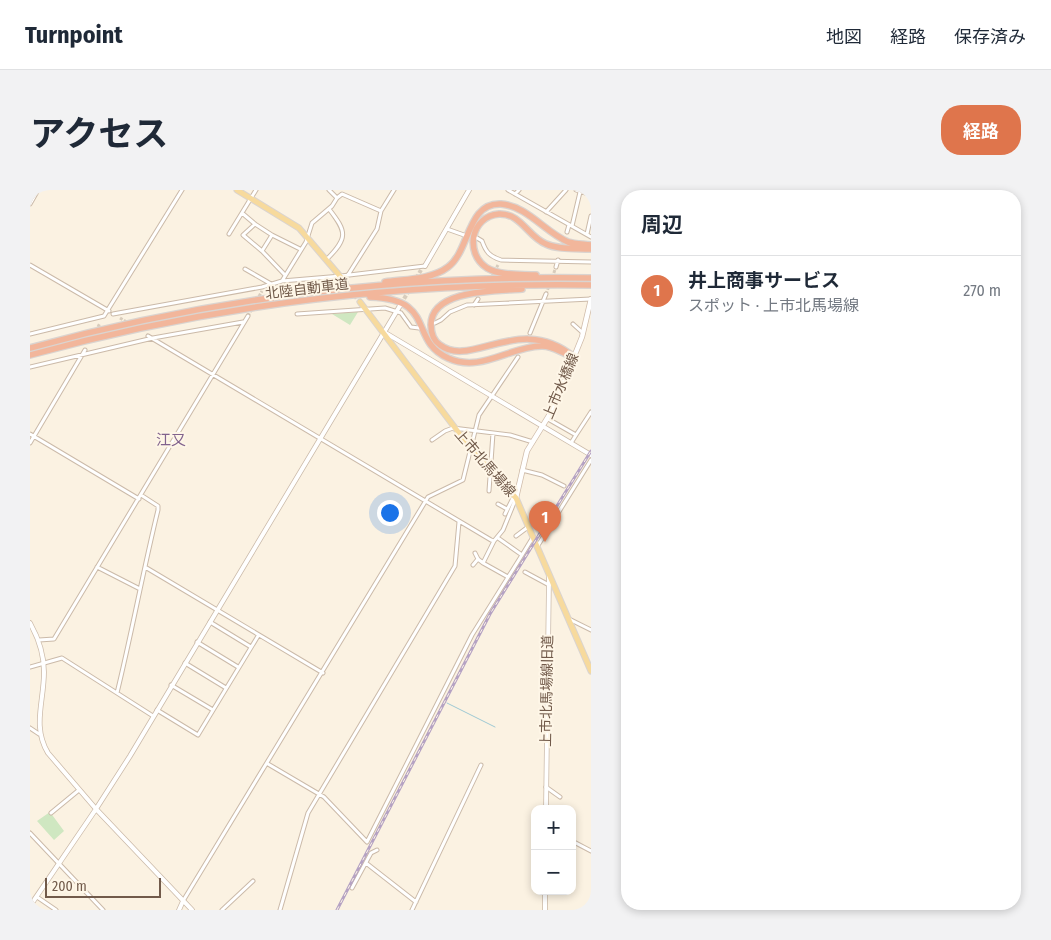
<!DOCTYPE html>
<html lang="ja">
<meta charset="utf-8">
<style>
:root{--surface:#fff;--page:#f2f2f3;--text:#1f2937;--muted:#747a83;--line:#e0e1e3;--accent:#df754c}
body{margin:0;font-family:"Fira Sans Condensed","Noto Sans JP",sans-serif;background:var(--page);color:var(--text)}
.controls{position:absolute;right:15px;bottom:15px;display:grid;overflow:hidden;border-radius:10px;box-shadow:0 2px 8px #0003}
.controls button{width:45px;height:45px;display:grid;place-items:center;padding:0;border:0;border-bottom:1px solid var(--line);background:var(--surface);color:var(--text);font:25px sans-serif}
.scale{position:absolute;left:15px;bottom:12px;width:116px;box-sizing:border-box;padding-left:5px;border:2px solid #715a4a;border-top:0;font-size:14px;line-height:18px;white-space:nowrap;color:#715a4a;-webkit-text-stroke:4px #fef6e7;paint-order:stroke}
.you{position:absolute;left:359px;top:322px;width:18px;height:18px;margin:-12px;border:4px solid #fff;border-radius:50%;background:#1a73e8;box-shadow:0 0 0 8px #1a73e833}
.badge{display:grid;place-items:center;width:32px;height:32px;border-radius:50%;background:var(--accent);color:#fff;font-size:16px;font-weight:700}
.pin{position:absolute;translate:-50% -41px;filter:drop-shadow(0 1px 2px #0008)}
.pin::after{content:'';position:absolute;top:26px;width:18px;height:15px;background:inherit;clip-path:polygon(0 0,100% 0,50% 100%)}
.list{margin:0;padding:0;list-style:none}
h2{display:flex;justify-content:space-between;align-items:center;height:65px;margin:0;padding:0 20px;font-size:21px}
h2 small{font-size:16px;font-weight:400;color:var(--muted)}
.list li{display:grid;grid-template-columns:32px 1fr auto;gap:15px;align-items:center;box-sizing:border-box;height:70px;padding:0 20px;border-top:1px solid var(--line)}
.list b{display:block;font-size:19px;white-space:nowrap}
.list p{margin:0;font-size:16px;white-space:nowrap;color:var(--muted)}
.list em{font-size:16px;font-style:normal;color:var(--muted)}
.map{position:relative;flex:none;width:561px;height:720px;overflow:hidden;border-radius:20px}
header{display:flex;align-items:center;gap:30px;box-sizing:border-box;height:70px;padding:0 25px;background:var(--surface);border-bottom:1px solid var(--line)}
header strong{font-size:24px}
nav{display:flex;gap:28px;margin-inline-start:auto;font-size:18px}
.intro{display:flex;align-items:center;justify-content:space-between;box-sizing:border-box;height:120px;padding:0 30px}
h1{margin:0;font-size:35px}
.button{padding:12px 22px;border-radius:20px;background:var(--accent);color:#fff;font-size:18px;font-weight:700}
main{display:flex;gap:30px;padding:0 30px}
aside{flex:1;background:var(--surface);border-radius:20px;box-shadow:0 2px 8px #0003}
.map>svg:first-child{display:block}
.green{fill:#cfe7c1}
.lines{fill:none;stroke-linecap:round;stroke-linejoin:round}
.stream{stroke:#9ec9d4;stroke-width:1}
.minor-tunnel{stroke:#d8ccbc;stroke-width:3;stroke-dasharray:3 1.5;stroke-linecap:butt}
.tertiary-tunnel{stroke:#d8ccbc;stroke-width:4;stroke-dasharray:4 2;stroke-linecap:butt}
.primary-tunnel{stroke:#d8ccbc;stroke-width:5;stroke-dasharray:5 2.5;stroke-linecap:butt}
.minor-casing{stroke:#cbbaa9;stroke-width:5}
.tertiary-casing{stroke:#cbbaa9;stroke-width:5.5}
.secondary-casing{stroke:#d0bcaa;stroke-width:6}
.primary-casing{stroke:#dad4d0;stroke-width:7}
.motorway-casing{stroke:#dad4d0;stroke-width:8}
.minor{stroke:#fff;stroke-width:3}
.tertiary{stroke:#fff;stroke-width:4}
.secondary{stroke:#fff;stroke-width:4.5}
.primary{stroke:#f7da9d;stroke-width:5}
.motorway{stroke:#f2b69b;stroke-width:5.5}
.rail-casing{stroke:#b5a2c3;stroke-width:3}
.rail{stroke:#fef6e7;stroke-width:1;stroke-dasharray:4;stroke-linecap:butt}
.labels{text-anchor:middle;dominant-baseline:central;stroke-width:4;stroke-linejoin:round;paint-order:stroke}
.street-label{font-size:14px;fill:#715a4a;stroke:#fef6e7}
.neighbourhood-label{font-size:15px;fill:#81628d;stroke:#fef6e7}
</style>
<header>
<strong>Turnpoint</strong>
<nav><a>地図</a><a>経路</a><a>保存済み</a></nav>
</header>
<div class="intro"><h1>アクセス</h1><a class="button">経路</a></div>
<main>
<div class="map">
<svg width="561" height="720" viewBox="0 0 561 720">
<rect width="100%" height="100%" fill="#fbf2e2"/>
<!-- green -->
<path class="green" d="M 328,122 L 320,135 L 302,124 Z
M 20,622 L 34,641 L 24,650 L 7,631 Z"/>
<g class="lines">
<!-- stream -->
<path class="stream" d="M 417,513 L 465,537"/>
<!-- minor-tunnel -->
<path class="minor-tunnel" d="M 460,89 L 468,75
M 516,104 L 526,77
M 218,126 L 232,101
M 90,128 L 98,133
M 66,141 L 70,133"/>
<!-- tertiary-tunnel -->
<path class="tertiary-tunnel" d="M 371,114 L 391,80"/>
<!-- primary-tunnel -->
<path class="primary-tunnel" d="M 315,92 L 330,112"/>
<!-- minor casing -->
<g class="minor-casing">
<path id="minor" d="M 478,0 L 561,47
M 546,0 L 561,5
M 485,4 L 489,0
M 307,8 L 312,4 L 351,21
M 0,14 L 8,0
M 516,22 L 536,0
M 212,23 L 225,34 L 213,45 L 232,61 L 242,45 L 225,34
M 542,36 L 550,2
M 417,39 L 434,45
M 537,42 L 539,35
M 199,44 L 226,0
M 557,44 L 561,26
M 242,45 L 270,59
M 447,48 L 452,51 C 456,62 459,66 471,70 L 561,72
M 232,61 L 255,85
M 297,69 C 318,48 317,42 299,19
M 0,75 L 79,121
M 526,77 L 528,70
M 215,79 L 241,94
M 318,85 L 347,39 L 351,21 L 364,0
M 252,91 L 276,52 L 282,33 L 302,16 L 307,8 L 299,0
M 444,115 L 448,109
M 83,124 L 232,97 L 252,91 L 311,86 L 395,76
M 267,124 L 355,118 L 371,123 L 381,137 L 389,138
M 405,133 L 411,130 L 420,122 L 437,115 L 561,109
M 543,134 L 553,143
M 500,143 L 516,104
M 0,144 L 74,126 L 152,0
M 118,146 L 461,350 L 464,351 L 473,340 L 486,308
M 0,177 L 123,148 L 213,132
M 518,229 L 546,245 L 541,253
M 0,244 L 109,309
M 546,245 L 561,222
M 402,250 L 415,241 L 423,238 L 480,245 L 503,252
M 0,253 L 55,160
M 492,280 L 512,285 L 534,296
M 459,301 L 463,243
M 468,314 L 477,319
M 475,324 L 483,308 L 486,308
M 486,346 L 498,337
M 468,348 L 492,365 L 503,347
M 507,357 L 561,270
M 445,363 L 448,369
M 453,373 L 478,387
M 443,375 L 448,369 L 453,373 L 464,351
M 67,377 L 110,399
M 115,377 L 293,483
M 495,382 L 519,395
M 539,429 L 561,440
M 180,432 L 221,457
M 9,450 L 24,449 L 218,126
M 167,452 L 208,477
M 155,473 L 196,498
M 0,477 L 32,468 L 123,526
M 141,495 L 183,520
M 87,503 C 102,442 113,381 128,320 L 128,316 L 111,305
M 127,520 L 168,545 L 228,446
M 0,538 L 9,544
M 238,574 L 294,607 L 337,652 L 442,445 L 492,365
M 516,597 L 530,607
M 21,623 L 49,600
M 0,643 L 73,720
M 542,651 L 561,661
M 336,673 L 386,712
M 322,698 L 341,663 L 347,660
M 7,707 L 26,720
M 153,711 L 395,312 L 398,307 L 433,290 L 449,225 L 488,167
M 192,720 L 223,691
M 250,720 L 278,623 L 425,376 L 429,332
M 382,720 L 451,575"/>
</g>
<!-- tertiary casing -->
<g class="tertiary-casing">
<path id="tertiary" d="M 395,76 L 439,0
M 354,142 L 561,265
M 0,433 C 9,449 14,464 14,482 C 14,512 2,536 18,563 L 66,619 L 162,720
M 516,619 L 519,386
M 0,716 L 66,619 L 100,566 L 371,114
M 149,720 L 153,711
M 515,720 L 515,701"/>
</g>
<!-- secondary casing -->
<g class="secondary-casing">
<path id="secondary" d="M 486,308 L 497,261 L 523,219 L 552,147 L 561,109"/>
</g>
<!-- primary casing -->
<g class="primary-casing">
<path id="primary" d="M 207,0 L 269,38 L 315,92
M 330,112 L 441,259 L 486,308 L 561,481"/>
</g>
<!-- motorway casing -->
<g class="motorway-casing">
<path id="motorway" d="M 506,85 C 490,84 471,86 457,78 C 434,63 441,26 469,24 C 491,23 498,47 516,54 C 529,60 547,58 561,59
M 355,92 C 375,89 401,90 418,77 C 440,61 437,12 471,14 C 497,16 515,42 538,52 C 545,54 553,54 561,55
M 492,99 C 467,101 401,99 401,135 C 401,143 404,151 410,155 C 441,179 490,122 544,167
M 340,107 C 407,109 378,150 418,168 C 450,183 479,157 511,156 C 521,155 530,162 539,165
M 0,158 C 182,108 373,85 561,88
M 0,165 C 182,115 372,92 561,95"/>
</g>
<!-- minor -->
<use href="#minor" class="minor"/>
<!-- tertiary -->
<use href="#tertiary" class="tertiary"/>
<!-- secondary -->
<use href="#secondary" class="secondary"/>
<!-- primary -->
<use href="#primary" class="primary"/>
<!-- motorway -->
<use href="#motorway" class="motorway"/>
<!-- rail casing -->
<g class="rail-casing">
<path id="rail" d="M 307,720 L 460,424 L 561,261"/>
</g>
<!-- rail -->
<use href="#rail" class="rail"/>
</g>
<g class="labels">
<!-- street labels -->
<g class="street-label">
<text transform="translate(277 99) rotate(-7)">北陸自動車道</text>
<text transform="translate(531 196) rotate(-67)">上市水橋線</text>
<text transform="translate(455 273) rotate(49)">上市北馬場線</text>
<text transform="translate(517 501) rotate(-89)">上市北馬場線旧道</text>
</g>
<!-- neighbourhood labels -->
<g class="neighbourhood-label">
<text x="141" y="250">江又</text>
</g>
</g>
</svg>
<div class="controls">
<button>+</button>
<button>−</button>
</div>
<div class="scale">200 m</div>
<div class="you"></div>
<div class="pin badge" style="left:515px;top:352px">1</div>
</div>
<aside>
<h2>周辺<small></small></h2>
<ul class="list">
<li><span class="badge">1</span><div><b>井上商事サービス</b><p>スポット · 上市北馬場線</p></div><em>270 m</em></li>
</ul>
</aside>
</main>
